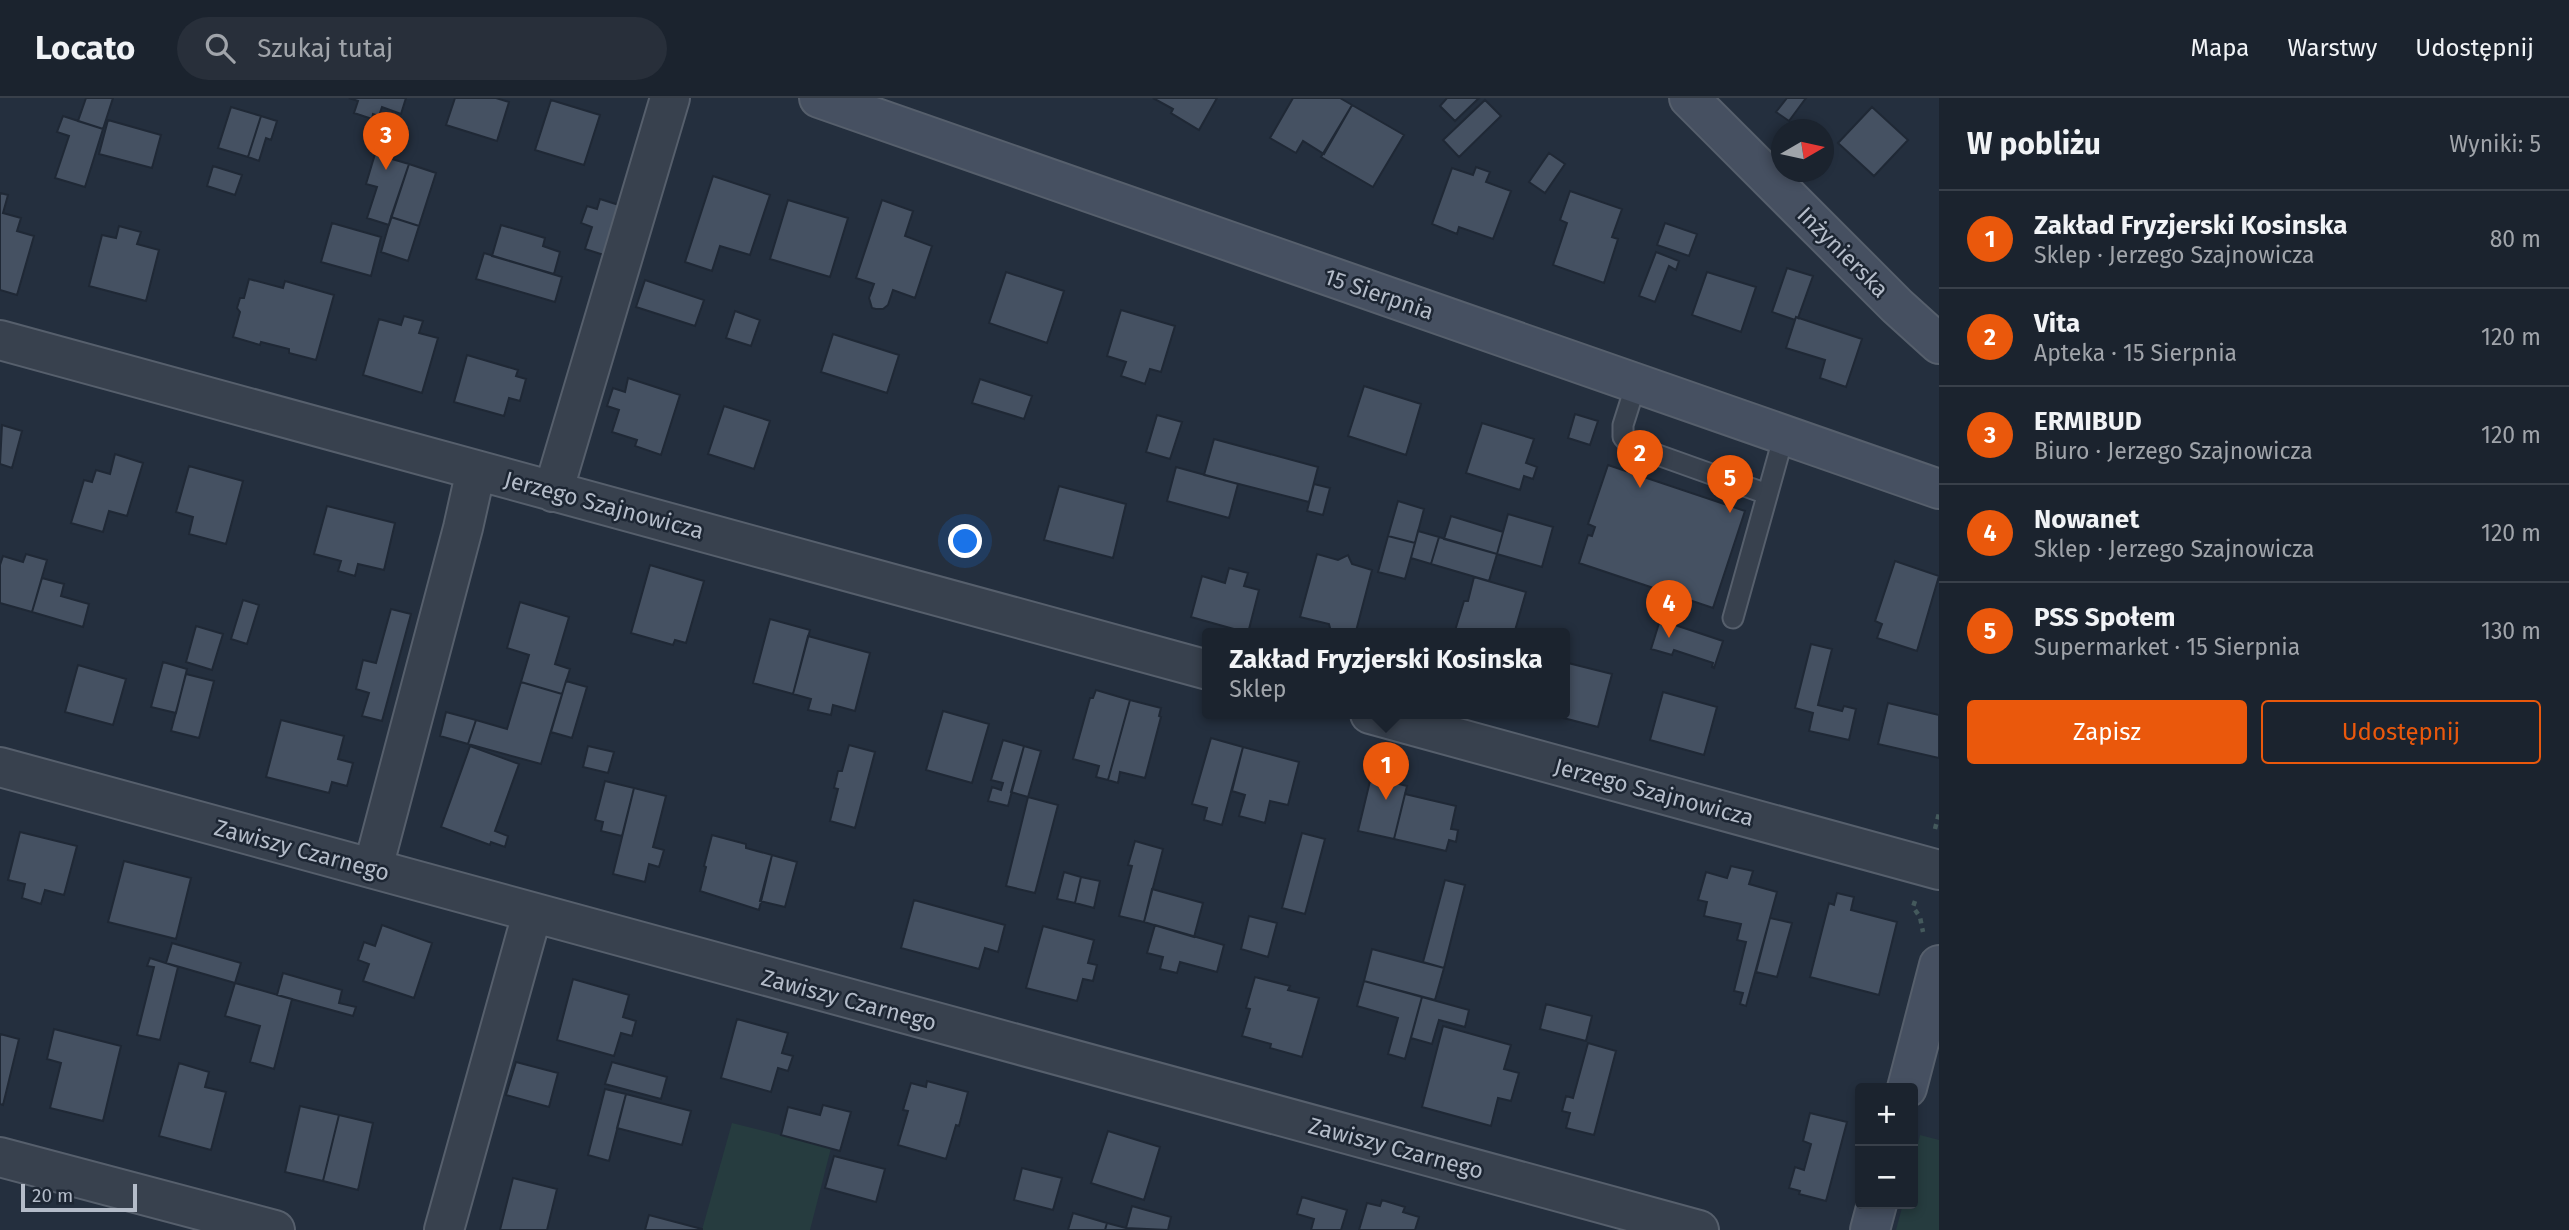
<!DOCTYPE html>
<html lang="pl">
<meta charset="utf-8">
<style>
:root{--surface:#1b232e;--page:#282f3a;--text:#f1f3f6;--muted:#a0a4aa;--line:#39404a;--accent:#ea580c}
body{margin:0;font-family:"Fira Sans",sans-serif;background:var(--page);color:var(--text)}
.controls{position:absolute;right:21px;bottom:21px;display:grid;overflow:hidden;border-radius:7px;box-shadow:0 4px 10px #0003}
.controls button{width:63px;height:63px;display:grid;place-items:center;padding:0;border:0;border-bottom:2px solid var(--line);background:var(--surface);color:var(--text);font:35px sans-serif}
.compass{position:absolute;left:1771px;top:21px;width:63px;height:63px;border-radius:50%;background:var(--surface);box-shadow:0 4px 10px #0003;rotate:81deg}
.scale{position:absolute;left:21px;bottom:18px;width:116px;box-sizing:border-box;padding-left:7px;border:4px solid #b4bcc9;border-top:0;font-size:19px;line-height:24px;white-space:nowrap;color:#b4bcc9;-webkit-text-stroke:5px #1d2633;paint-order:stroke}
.you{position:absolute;left:966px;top:444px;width:24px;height:24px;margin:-18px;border:5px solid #fff;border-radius:50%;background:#1a73e8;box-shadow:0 0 0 10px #1a73e833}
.badge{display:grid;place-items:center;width:46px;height:46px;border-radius:50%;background:var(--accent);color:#fff;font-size:23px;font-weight:700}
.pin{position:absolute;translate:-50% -58px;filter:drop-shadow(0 2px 4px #0008)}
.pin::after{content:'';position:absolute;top:37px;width:24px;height:21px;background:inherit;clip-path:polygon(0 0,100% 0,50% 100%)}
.popup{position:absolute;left:1202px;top:530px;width:368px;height:91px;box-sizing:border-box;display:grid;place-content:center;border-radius:7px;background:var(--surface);filter:drop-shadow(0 2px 5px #0005);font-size:23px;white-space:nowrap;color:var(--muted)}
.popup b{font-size:26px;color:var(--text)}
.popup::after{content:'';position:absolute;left:50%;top:100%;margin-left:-14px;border:14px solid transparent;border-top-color:var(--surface)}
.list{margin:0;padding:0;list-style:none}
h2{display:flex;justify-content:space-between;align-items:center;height:91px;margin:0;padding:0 28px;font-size:30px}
h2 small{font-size:23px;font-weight:400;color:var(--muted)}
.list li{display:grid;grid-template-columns:46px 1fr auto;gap:21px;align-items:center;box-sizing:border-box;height:98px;padding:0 28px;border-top:2px solid var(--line)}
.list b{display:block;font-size:26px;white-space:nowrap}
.list p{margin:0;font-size:23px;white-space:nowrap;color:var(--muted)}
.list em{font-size:23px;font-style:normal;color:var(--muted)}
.actions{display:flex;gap:14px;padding:21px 28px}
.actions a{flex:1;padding:16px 0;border:2px solid var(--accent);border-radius:7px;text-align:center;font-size:24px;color:var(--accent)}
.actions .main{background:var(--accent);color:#fff}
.icon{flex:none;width:38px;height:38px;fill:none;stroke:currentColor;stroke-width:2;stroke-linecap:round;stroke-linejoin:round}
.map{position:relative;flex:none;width:1939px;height:1132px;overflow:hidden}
header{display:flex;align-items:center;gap:42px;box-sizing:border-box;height:98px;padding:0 35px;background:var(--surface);border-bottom:2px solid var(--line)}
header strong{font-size:33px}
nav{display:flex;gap:38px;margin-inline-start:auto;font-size:24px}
.search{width:490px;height:63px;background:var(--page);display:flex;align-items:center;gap:18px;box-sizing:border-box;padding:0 24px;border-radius:38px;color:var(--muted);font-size:26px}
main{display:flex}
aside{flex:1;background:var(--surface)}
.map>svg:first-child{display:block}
.green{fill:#263c3f}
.building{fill:#455162;stroke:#1f2835;stroke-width:2}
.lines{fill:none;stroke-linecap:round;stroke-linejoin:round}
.lane-casing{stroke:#565f6c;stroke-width:23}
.street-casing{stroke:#565f6c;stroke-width:42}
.secondary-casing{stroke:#565f6c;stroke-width:42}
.path{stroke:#44595c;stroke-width:4.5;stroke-dasharray:5 5;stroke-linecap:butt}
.lane{stroke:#38414e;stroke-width:19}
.street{stroke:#38414e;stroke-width:38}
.secondary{stroke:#465061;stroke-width:38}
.labels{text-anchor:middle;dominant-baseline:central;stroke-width:5;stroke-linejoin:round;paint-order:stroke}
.street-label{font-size:23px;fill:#b4bcc9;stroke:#1d2633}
</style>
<header>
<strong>Locato</strong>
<div class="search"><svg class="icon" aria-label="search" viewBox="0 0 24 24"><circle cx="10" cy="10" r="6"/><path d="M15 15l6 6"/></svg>Szukaj tutaj</div>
<nav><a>Mapa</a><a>Warstwy</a><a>Udostępnij</a></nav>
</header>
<main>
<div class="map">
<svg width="1939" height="1132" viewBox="0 0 1939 1132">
<rect width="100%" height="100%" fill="#242f3e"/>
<!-- green -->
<path class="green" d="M 732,1025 L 831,1050 L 810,1132 L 702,1132 Z
M 1920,1037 L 1939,1042 L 1939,1132 L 1896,1132 L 1903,1106 L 1913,1106 L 1913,1065 Z"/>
<!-- building -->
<path class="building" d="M 86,0 L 113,0 L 103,31 L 78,23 Z
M 349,0 L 406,0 L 401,16 L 382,9 L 379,18 L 373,16 L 372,21 L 354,15 L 358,3 Z
M 455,0 L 496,0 L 509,4 L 497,43 L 446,27 Z
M 1153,0 L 1217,0 L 1199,32 L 1171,15 L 1173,11 Z
M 1293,0 L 1340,0 L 1352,7 L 1324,56 L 1303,43 L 1296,55 L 1270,40 Z
M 1447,0 L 1479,0 L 1455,23 L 1440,8 Z
M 1787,0 L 1806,0 L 1789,23 L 1776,14 Z
M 551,2 L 600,17 L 584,67 L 535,52 Z
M 1485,2 L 1501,18 L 1459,59 L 1443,42 Z
M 1352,7 L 1404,37 L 1373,89 L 1321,59 Z
M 231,9 L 261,18 L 248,59 L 218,50 Z
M 1872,9 L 1908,42 L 1874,78 L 1838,45 Z
M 63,18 L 103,31 L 85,89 L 55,80 L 69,38 L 57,34 Z
M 261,18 L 277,23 L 271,42 L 266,40 L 259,63 L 248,59 Z
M 108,22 L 161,37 L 152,70 L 99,56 Z
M 1549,55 L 1565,66 L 1545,95 L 1529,84 Z
M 375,56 L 409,66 L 389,127 L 367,120 L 377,89 L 366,86 Z
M 409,66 L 436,75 L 419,128 L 391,119 Z
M 213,68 L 242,77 L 235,97 L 207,88 Z
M 1476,69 L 1490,74 L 1486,84 L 1511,93 L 1493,141 L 1459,129 L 1457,136 L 1432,126 L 1452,70 L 1473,77 Z
M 713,78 L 770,97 L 750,157 L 720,148 L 712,173 L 685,164 Z
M 1570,93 L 1622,111 L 1612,139 L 1618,141 L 1604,185 L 1553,167 L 1567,125 L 1560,122 Z
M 0,95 L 8,97 L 3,115 L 21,120 L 17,133 L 34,138 L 17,197 L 0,192 Z
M 600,101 L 622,108 L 607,158 L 585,151 L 592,129 L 581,125 L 587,108 L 597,111 Z
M 788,102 L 848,120 L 830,179 L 770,161 Z
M 882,102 L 913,113 L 905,138 L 932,148 L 915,200 L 893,192 L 888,207 L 883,211 L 876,211 L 872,210 L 869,200 L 874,186 L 856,180 Z
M 391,119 L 419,128 L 408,163 L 381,154 Z
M 332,125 L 381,139 L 371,178 L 321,164 Z
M 1665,125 L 1697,136 L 1689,158 L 1657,147 Z
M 501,127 L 545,140 L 543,148 L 560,154 L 554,176 L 492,158 Z
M 119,128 L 141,134 L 137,146 L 159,152 L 146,203 L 89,188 L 102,137 L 116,140 Z
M 1656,154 L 1679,163 L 1676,172 L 1669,168 L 1655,204 L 1639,198 Z
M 484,155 L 562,179 L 555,204 L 476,181 Z
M 1787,170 L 1813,178 L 1798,220 L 1796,219 L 1795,222 L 1772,214 Z
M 1006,174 L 1064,193 L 1047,245 L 989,225 Z
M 1707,174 L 1756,189 L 1741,234 L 1692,217 Z
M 249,181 L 283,190 L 285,183 L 334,197 L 316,262 L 289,255 L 289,251 L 261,244 L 260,247 L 233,239 L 240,214 L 237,210 L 240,200 L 244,200 Z
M 645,182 L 704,202 L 695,228 L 636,209 Z
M 1121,212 L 1175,228 L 1161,274 L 1150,271 L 1145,286 L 1121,278 L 1126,264 L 1107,258 Z
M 735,213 L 760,222 L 751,248 L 726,240 Z
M 404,218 L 423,223 L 419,235 L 438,240 L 422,295 L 363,277 L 379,221 L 401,227 Z
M 1796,219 L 1862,241 L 1846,289 L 1820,280 L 1825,262 L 1786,250 Z
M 833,236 L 899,257 L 887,295 L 821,274 Z
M 467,257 L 518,272 L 516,278 L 526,281 L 520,303 L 509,300 L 504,318 L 454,304 Z
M 628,280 L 680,297 L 661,357 L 635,348 L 637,342 L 612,334 L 619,312 L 607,308 L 613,290 L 625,294 Z
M 980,281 L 1032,298 L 1024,321 L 972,305 Z
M 1364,288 L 1421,306 L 1406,357 L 1348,338 Z
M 724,308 L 770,323 L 754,371 L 708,356 Z
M 1575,316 L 1598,323 L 1590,347 L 1568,340 Z
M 1157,317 L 1182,324 L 1170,361 L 1146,354 Z
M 1482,325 L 1534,341 L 1526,365 L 1537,369 L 1533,381 L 1524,378 L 1520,392 L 1466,375 Z
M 2,327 L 22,333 L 12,370 L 0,366 Z
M 1214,341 L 1318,369 L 1309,404 L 1204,377 Z
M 115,356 L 143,365 L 127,418 L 109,413 L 103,434 L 71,425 L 84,382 L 92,384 L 96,372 L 110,376 Z
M 1608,367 L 1745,413 L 1713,510 L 1579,465 L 1588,437 L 1592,438 L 1595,429 L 1588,426 Z
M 189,368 L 243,383 L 226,446 L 189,436 L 193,419 L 176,414 Z
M 1176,369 L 1238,386 L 1229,420 L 1167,403 Z
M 1314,386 L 1330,390 L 1323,417 L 1307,413 Z
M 1059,388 L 1126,406 L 1113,460 L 1044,442 Z
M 1398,403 L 1424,411 L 1415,445 L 1388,438 Z
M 327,408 L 395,425 L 384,472 L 358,466 L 355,478 L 338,473 L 341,463 L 314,456 Z
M 1508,416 L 1553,429 L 1542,469 L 1497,456 Z
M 1451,418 L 1503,434 L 1497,456 L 1444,441 Z
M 1418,433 L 1439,439 L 1431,466 L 1411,460 Z
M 1388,438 L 1415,445 L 1405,481 L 1378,474 Z
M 1439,439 L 1497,456 L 1489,483 L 1431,466 Z
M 26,456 L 47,462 L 32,514 L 0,505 L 0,467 L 3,458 L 23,464 Z
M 1317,456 L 1338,462 L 1348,457 L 1352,466 L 1372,472 L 1356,533 L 1346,531 L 1340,535 L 1331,534 L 1329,526 L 1300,519 Z
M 1895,463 L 1939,478 L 1917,553 L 1877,540 L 1882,526 L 1875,523 Z
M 650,467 L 704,483 L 686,545 L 675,542 L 673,547 L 631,535 Z
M 1229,470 L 1248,475 L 1244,488 L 1259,492 L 1248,535 L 1191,519 L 1202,478 L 1225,485 Z
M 1474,479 L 1526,494 L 1514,536 L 1454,536 L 1464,503 L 1468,503 Z
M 42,480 L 64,486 L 61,498 L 89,506 L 83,529 L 32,514 Z
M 243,502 L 259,507 L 247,546 L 231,541 Z
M 520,504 L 569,519 L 555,566 L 570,571 L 562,596 L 521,584 L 529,557 L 507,550 Z
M 391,511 L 411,516 L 382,623 L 362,618 L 369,595 L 356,591 L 363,562 L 376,565 Z
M 770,521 L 810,532 L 793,596 L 753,585 Z
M 1660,522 L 1723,543 L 1714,570 L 1712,569 L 1713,565 L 1674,552 L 1672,557 L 1651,551 Z
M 196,528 L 223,536 L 212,572 L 186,564 Z
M 808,538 L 870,555 L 855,613 L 833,607 L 831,617 L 808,612 L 811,601 L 793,596 Z
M 1811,546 L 1832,551 L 1818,607 L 1842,613 L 1844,608 L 1856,611 L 1849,642 L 1809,633 L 1813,615 L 1795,610 Z
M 163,564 L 187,571 L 176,615 L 151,609 Z
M 1564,564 L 1612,576 L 1598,629 L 1548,616 L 1564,616 Z
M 78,567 L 126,581 L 113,627 L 65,614 Z
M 186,576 L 214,583 L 199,640 L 171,633 Z
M 566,583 L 587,589 L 572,640 L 551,634 Z
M 521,584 L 562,596 L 541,666 L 468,646 L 476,622 L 507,631 Z
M 1096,592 L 1130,602 L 1108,682 L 1096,679 L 1099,668 L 1073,661 L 1090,600 L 1093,600 Z
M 1663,594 L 1717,609 L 1704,657 L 1650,642 Z
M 1130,602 L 1161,610 L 1159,618 L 1161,619 L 1145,680 L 1120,674 L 1118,685 L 1108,682 Z
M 1888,605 L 1939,617 L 1939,660 L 1878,646 Z
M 943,613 L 989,626 L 972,685 L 926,672 Z
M 446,614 L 476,622 L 468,646 L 440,638 Z
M 281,622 L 344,638 L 338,661 L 353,665 L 347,688 L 332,684 L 329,695 L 266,679 Z
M 1211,640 L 1243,649 L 1222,727 L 1204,722 L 1207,710 L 1192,706 Z
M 1003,642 L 1024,648 L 1008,708 L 988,703 L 992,689 L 1001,692 L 1003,685 L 991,682 Z
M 849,647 L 875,654 L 855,730 L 830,723 L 838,691 L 834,690 L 838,673 L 842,673 Z
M 470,648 L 519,666 L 495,733 L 508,738 L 505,749 L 491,744 L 490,747 L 441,729 Z
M 588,648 L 614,654 L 608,675 L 583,669 Z
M 1024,648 L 1041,653 L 1028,699 L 1011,694 Z
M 1243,649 L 1299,664 L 1288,707 L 1270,703 L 1265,725 L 1239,718 L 1245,697 L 1232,693 Z
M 1371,679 L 1407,688 L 1394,741 L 1358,733 Z
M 605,683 L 634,690 L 622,738 L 601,733 L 603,724 L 595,722 Z
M 634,690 L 666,698 L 653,749 L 664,752 L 659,769 L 649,766 L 645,784 L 613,776 Z
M 1405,696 L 1456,708 L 1451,731 L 1458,732 L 1456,744 L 1449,742 L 1446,753 L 1394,741 Z
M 1028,699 L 1058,707 L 1035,795 L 1006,788 Z
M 20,734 L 77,748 L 64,797 L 45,792 L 41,806 L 22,800 L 25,786 L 8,782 Z
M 1302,735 L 1325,741 L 1305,816 L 1282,810 Z
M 712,737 L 746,746 L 746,750 L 772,757 L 759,812 L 700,793 L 706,769 L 704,768 Z
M 1135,743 L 1163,751 L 1144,824 L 1119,818 L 1132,768 L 1128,767 Z
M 772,757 L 797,764 L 785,809 L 760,803 Z
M 124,763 L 191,780 L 176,841 L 108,824 Z
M 1731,768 L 1753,773 L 1749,786 L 1777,794 L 1746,908 L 1740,906 L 1743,895 L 1734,893 L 1746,844 L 1737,842 L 1741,826 L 1704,818 L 1707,804 L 1698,802 L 1706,774 L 1727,780 Z
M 1064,774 L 1081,779 L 1075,805 L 1057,801 Z
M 1081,779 L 1100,783 L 1094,810 L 1075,805 Z
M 1445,782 L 1465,787 L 1444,870 L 1423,864 Z
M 1152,791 L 1203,805 L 1194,839 L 1144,824 Z
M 1837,795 L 1854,799 L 1851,812 L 1897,824 L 1879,897 L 1810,879 L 1829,805 L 1834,807 Z
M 914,802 L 1005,827 L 998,854 L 985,850 L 979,871 L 901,850 Z
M 1249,818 L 1277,825 L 1268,859 L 1241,851 Z
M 1770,820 L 1792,825 L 1777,879 L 1756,874 Z
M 382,827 L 432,845 L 414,900 L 363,883 L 369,866 L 358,862 L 364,844 L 375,848 Z
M 1155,827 L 1224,847 L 1217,874 L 1180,864 L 1177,875 L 1160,871 L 1163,859 L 1147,855 Z
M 1043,828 L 1094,842 L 1088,865 L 1097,867 L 1093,883 L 1083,881 L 1077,903 L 1026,890 Z
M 172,845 L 241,865 L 235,885 L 166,865 Z
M 1372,851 L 1444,870 L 1435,902 L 1364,883 Z
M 150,860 L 178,869 L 160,942 L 137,937 L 154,869 L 147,868 Z
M 283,875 L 342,892 L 339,905 L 356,909 L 353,918 L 277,897 Z
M 1255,879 L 1290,888 L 1288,892 L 1319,900 L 1302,959 L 1270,950 L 1271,946 L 1242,938 L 1250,911 L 1246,910 Z
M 573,881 L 629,897 L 623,919 L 636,923 L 632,938 L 621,935 L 614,958 L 557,942 Z
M 1364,883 L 1422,899 L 1405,961 L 1388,956 L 1398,920 L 1357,908 Z
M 235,885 L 292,901 L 274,971 L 250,964 L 260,928 L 225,918 Z
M 1422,899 L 1469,912 L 1465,929 L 1439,922 L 1432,946 L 1411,940 Z
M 1546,906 L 1592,918 L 1586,943 L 1540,931 Z
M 737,921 L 788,935 L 782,955 L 793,958 L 788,973 L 778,970 L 771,994 L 721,980 Z
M 1443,928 L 1511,947 L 1504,971 L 1519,975 L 1511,1003 L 1498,1000 L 1491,1028 L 1422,1009 Z
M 54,931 L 121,948 L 103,1023 L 50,1010 L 61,965 L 47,961 Z
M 0,936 L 19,941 L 3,1007 L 0,1006 Z
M 1588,945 L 1616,953 L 1594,1037 L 1566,1030 L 1570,1015 L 1562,1013 L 1566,998 L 1573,1000 Z
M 516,964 L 558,975 L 549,1009 L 506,997 Z
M 612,964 L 667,979 L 661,1001 L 605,986 Z
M 179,965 L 209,974 L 205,989 L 226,994 L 211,1052 L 159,1038 Z
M 927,983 L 968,994 L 959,1028 L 956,1027 L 946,1061 L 898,1047 L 908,1013 L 903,1012 L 911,985 L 926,989 Z
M 605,991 L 626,996 L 609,1063 L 588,1057 Z
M 626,996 L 691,1013 L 682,1047 L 617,1030 Z
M 823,1007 L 851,1014 L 840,1053 L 781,1037 L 788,1009 L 820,1017 Z
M 300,1008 L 339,1017 L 323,1083 L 285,1074 Z
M 1810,1015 L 1847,1024 L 1826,1103 L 1799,1096 L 1800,1093 L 1789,1090 L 1795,1069 L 1804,1072 L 1811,1046 L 1803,1043 Z
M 339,1017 L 373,1025 L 358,1092 L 323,1083 Z
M 1108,1033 L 1160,1049 L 1144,1102 L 1091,1085 Z
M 834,1058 L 885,1071 L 876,1104 L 825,1090 Z
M 1022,1070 L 1062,1080 L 1053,1112 L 1014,1102 Z
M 513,1080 L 557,1091 L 547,1132 L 500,1132 Z
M 1302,1099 L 1347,1112 L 1341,1132 L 1311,1132 L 1314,1121 L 1297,1116 Z
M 1382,1102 L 1405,1109 L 1403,1114 L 1419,1119 L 1415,1132 L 1359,1132 L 1367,1105 L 1380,1108 Z
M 1132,1108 L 1171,1119 L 1168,1132 L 1126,1130 Z
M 1073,1115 L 1107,1125 L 1105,1132 L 1068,1132 Z
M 649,1117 L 702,1131 L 702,1132 L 645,1132 Z
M 1107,1125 L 1126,1130 L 1133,1132 L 1105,1132 Z"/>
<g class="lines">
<!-- lane casing -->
<g class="lane-casing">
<path id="lane" d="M 1636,286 L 1623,327 L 1623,339 L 1630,347 L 1767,396
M 1733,520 L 1784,337"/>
</g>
<!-- street casing -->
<g class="street-casing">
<path id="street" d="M 0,242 L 1208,572
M 553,394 L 670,0
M 1370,616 L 1939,772
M 0,669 L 1699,1132
M 373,770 L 463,430 L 476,372
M 0,1059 L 275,1132
M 444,1132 L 532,816"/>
</g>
<!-- secondary casing -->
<g class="secondary-casing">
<path id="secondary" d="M 819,0 L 1939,391
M 1689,0 L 1897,208 L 1939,246
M 1907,990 L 1939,867
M 1870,1132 L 1877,1106"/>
</g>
<!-- path -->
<path class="path" d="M 1935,731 L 1939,715
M 1915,803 L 1913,809 L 1920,819 L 1923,834"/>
<!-- lane -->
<use href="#lane" class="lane"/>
<!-- street -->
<use href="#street" class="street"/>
<!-- secondary -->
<use href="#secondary" class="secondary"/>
</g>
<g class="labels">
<!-- street labels -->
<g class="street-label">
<text transform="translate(1843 154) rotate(45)">Inżynierska</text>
<text transform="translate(1379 196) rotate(19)">15 Sierpnia</text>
<text transform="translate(604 407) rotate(15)">Jerzego Szajnowicza</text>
<text transform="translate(1654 694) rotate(15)">Jerzego Szajnowicza</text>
<text transform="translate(302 752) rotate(15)">Zawiszy Czarnego</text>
<text transform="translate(849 902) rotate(15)">Zawiszy Czarnego</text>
<text transform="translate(1396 1050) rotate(15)">Zawiszy Czarnego</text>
</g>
</g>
</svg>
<div class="controls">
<button>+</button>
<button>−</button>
</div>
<svg class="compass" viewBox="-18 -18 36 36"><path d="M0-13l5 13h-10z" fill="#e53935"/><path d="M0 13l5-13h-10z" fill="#a0a4aa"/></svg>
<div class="scale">20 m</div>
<div class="you"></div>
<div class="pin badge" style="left:1386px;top:702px">1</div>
<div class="popup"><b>Zakład Fryzjerski Kosinska</b>Sklep</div>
<div class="pin badge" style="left:1640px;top:390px">2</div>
<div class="pin badge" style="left:386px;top:72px">3</div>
<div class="pin badge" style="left:1669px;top:540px">4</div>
<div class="pin badge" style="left:1730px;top:415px">5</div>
</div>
<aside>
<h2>W pobliżu<small>Wyniki: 5</small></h2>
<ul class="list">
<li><span class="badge">1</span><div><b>Zakład Fryzjerski Kosinska</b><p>Sklep · Jerzego Szajnowicza</p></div><em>80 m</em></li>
<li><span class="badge">2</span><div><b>Vita</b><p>Apteka · 15 Sierpnia</p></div><em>120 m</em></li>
<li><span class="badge">3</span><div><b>ERMIBUD</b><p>Biuro · Jerzego Szajnowicza</p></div><em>120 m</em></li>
<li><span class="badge">4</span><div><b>Nowanet</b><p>Sklep · Jerzego Szajnowicza</p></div><em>120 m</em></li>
<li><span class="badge">5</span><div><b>PSS Społem</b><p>Supermarket · 15 Sierpnia</p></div><em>130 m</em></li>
</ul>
<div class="actions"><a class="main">Zapisz</a><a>Udostępnij</a></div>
</aside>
</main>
